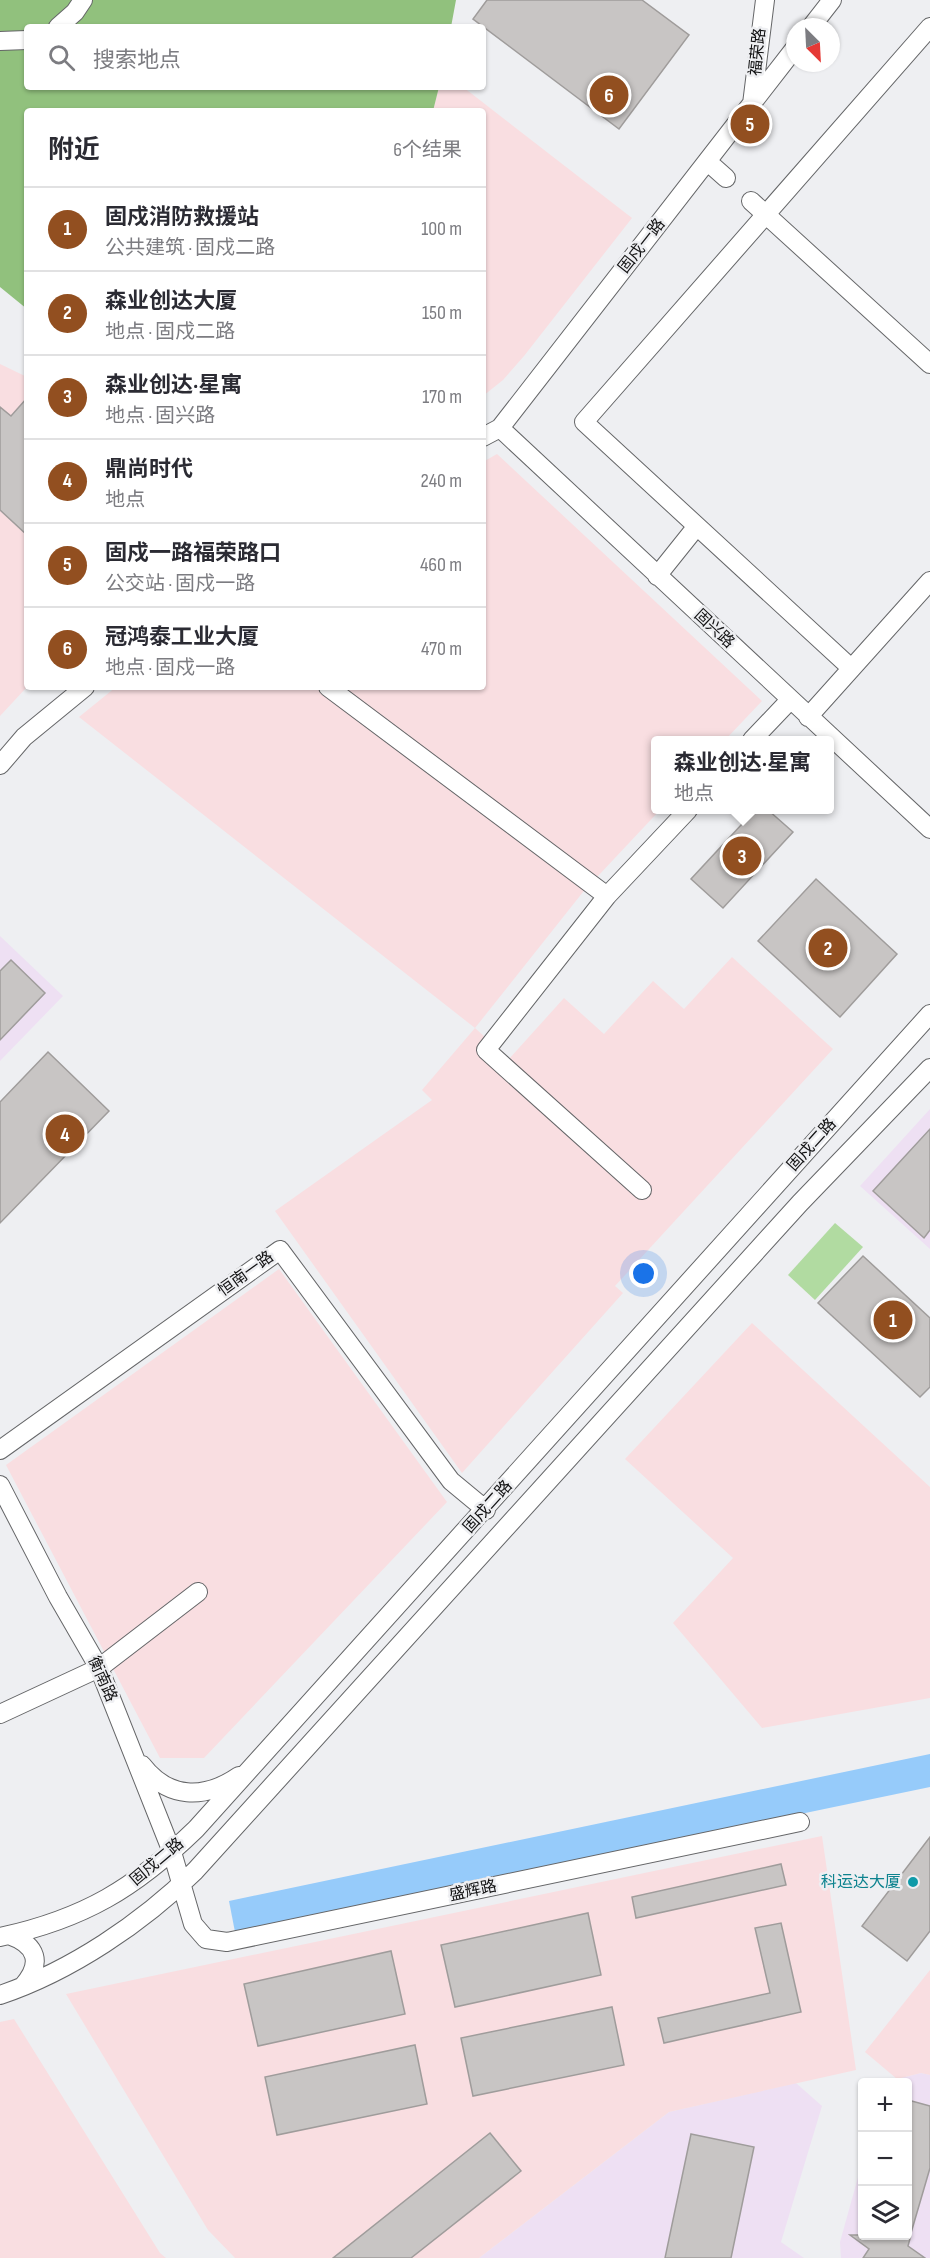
<!DOCTYPE html>
<html lang="zh">
<meta charset="utf-8">
<style>
:root{--surface:#fff;--page:#f7f7f7;--text:#2b2b33;--muted:#7c7c81;--line:#e1e1e2;--accent:#924f20}
body{margin:0;font-family:"Sofia Sans Condensed","Noto Sans SC",sans-serif;background:var(--page);color:var(--text)}
.controls{position:absolute;right:18px;bottom:18px;display:grid;overflow:hidden;border-radius:6px;box-shadow:0 2px 4px #0004}
.controls button{width:54px;height:54px;display:grid;place-items:center;padding:0;border:0;border-bottom:2px solid var(--line);background:var(--surface);color:var(--text);font:30px sans-serif}
.compass{position:absolute;left:786px;top:18px;width:54px;height:54px;border-radius:50%;background:var(--surface);box-shadow:0 2px 4px #0004;rotate:156deg}
.you{position:absolute;left:644px;top:1274px;width:21px;height:21px;margin:-15px;border:4px solid #fff;border-radius:50%;background:#1a73e8;box-shadow:0 0 0 9px #1a73e833}
.badge{display:grid;place-items:center;width:39px;height:39px;border-radius:50%;background:var(--accent);color:#fff;font-size:20px;font-weight:700}
.pin{position:absolute;translate:-50% -50%;border:3px solid #fff;box-shadow:0 2px 6px #0006}
.popup{position:absolute;left:651px;top:736px;width:183px;height:78px;box-sizing:border-box;display:grid;place-content:center;border-radius:6px;background:var(--surface);filter:drop-shadow(0 2px 4px #0005);font-size:20px;white-space:nowrap;color:var(--muted)}
.popup b{font-size:22px;color:var(--text)}
.popup::after{content:'';position:absolute;left:50%;top:100%;margin-left:-12px;border:12px solid transparent;border-top-color:var(--surface)}
.list{margin:0;padding:0;list-style:none}
h2{display:flex;justify-content:space-between;align-items:center;height:78px;margin:0;padding:0 24px;font-size:26px}
h2 small{font-size:20px;font-weight:400;color:var(--muted)}
.list li{display:grid;grid-template-columns:39px 1fr auto;gap:18px;align-items:center;box-sizing:border-box;height:84px;padding:0 24px;border-top:2px solid var(--line)}
.list b{display:block;font-size:22px;white-space:nowrap}
.list p{margin:0;font-size:20px;white-space:nowrap;color:var(--muted)}
.list em{font-size:20px;font-style:normal;color:var(--muted)}
.icon{flex:none;width:33px;height:33px;fill:none;stroke:currentColor;stroke-width:2;stroke-linecap:round;stroke-linejoin:round}
.map{position:relative;flex:none;width:930px;height:2258px;overflow:hidden}
.search{position:absolute;background:var(--surface);box-shadow:0 2px 4px #0004;left:24px;top:24px;width:462px;height:66px;display:flex;align-items:center;gap:15px;box-sizing:border-box;padding:0 21px;border-radius:6px;color:var(--muted);font-size:22px}
.panel{position:absolute;background:var(--surface);box-shadow:0 2px 4px #0004;left:24px;top:108px;width:462px;height:582px;border-radius:6px}
.map>svg:first-child{display:block}
.commercial{fill:#eee0f3}
.industrial{fill:#f9dee1}
.green{fill:#b1dba1}
.forest{fill:#91c17d}
.water{fill:#96cbfa}
.building{fill:#c8c5c4;stroke:#9f9c9b;stroke-width:1.5}
.lines{fill:none;stroke-linecap:round;stroke-linejoin:round}
.minor-casing{stroke:#656668;stroke-width:20}
.minor{stroke:#fff;stroke-width:18}
.culture-dot{fill:#0f9aa8;stroke:#eeeff2;stroke-width:2}
.labels{text-anchor:middle;dominant-baseline:central;stroke-width:5;stroke-linejoin:round;paint-order:stroke}
.street-label{font-size:16px;fill:#121213;stroke:#eeeff2}
.culture-label{font-size:16px;fill:#0d838f;stroke:#eeeff2;text-anchor:end}
</style>
<div class="map">
<svg width="930" height="2258" viewBox="0 0 930 2258">
<rect width="100%" height="100%" fill="#eeeff2"/>
<!-- commercial -->
<path class="commercial" d="M 0,936 L 63,996 L 0,1061 Z
M 930,1109 L 930,1249 L 860,1186 Z
M 921,2073 L 930,2075 L 930,2258 L 841,2258 L 840,2242 L 862,2163 L 862,2236 L 908,2236 L 908,2082 L 895,2082 L 897,2079 Z
M 796,2083 L 822,2106 L 781,2242 L 804,2258 L 479,2258 L 669,2112 Z"/>
<!-- industrial -->
<path class="industrial" d="M 439,87 L 463,87 L 632,218 L 524,356 L 503,380 L 483,396 L 483,111 L 433,111 Z
M 0,364 L 27,377 L 27,687 L 0,716 Z
M 497,454 L 762,701 L 725,740 L 655,740 L 655,810 L 660,810 L 583,892 L 475,1028 L 509,1059 L 564,998 L 604,1034 L 653,981 L 684,1009 L 732,957 L 833,1049 L 615,1286 L 623,1293 L 462,1473 L 275,1211 L 432,1100 L 422,1090 L 475,1028 L 79,717 L 116,687 L 483,687 L 483,462 Z
M 279,1269 L 447,1502 L 204,1758 L 160,1758 L 6,1465 Z
M 752,1323 L 930,1487 L 930,1698 L 762,1728 L 673,1623 L 733,1558 L 625,1459 Z
M 822,1836 L 856,2070 L 669,2112 L 479,2258 L 235,2258 L 208,2230 L 66,1994 Z
M 930,1970 L 930,2075 L 921,2073 L 897,2079 L 865,2052 Z
M 14,2019 L 160,2253 L 166,2258 L 0,2258 L 0,2022 Z"/>
<!-- green -->
<path class="green" d="M 835,1223 L 863,1247 L 815,1300 L 788,1275 Z"/>
<!-- forest -->
<path class="forest" d="M 0,0 L 456,0 L 451,27 L 27,27 L 27,87 L 439,87 L 433,111 L 27,111 L 27,309 L 0,287 Z"/>
<!-- water -->
<path class="water" d="M 930,1754 L 930,1787 L 235,1932 L 229,1901 Z"/>
<!-- building -->
<path class="building" d="M 487,0 L 642,0 L 689,35 L 619,129 L 473,19 Z
M 27,398 L 27,535 L 0,510 L 0,407 L 11,416 Z
M 755,810 L 768,810 L 793,832 L 723,908 L 691,879 Z
M 816,879 L 897,954 L 840,1017 L 758,941 Z
M 11,960 L 45,993 L 0,1040 L 0,971 Z
M 48,1052 L 109,1111 L 0,1223 L 0,1102 Z
M 930,1129 L 930,1230 L 924,1238 L 873,1191 Z
M 863,1256 L 930,1318 L 930,1387 L 920,1397 L 818,1303 Z
M 930,1837 L 930,1931 L 907,1961 L 862,1926 Z
M 781,1864 L 786,1885 L 636,1918 L 632,1897 Z
M 588,1913 L 601,1975 L 455,2007 L 441,1945 Z
M 781,1923 L 801,2012 L 664,2043 L 658,2018 L 770,1993 L 755,1928 Z
M 391,1951 L 405,2014 L 258,2046 L 244,1984 Z
M 612,2007 L 624,2065 L 473,2096 L 461,2038 Z
M 415,2045 L 427,2104 L 277,2135 L 265,2077 Z
M 908,2100 L 930,2106 L 930,2168 L 911,2233 L 908,2232 Z
M 490,2133 L 521,2171 L 411,2258 L 333,2258 Z
M 691,2134 L 754,2147 L 731,2258 L 665,2258 Z
M 850,2235 L 911,2235 L 908,2246 L 925,2258 L 863,2258 L 869,2249 Z"/>
<g class="lines">
<!-- minor casing -->
<g class="minor-casing">
<path id="minor" d="M 58,27 L 75,12 L 83,0
M 811,27 L 832,0
M 0,41 L 27,40
M 752,104 L 765,0
M 708,162 L 726,178
M 751,201 L 930,364
M 500,428 L 930,829
M 483,437 L 500,428 L 795,48
M 657,576 L 697,526
M 851,668 L 584,422 L 930,27
M 328,687 L 607,896
M 808,717 L 930,581
M 752,740 L 790,700
M 0,765 L 24,737 L 85,687
M 642,1190 L 486,1050 L 607,896 L 688,810
M 0,1450 L 280,1250 L 451,1481 L 486,1510
M 0,1485 L 58,1597 L 99,1668 L 172,1852 L 193,1924 L 206,1939 L 227,1942 L 800,1822
M 0,1714 L 99,1668 L 198,1592
M 142,1765 C 168,1799 204,1800 239,1776
M 9,1935 C 37,1945 43,1963 23,1986
M 0,1937 C 84,1919 135,1888 196,1829 L 930,1014
M 0,1995 C 71,1971 142,1923 195,1871 L 800,1203 L 930,1068"/>
</g>
<!-- minor -->
<use href="#minor" class="minor"/>
</g>
<!-- markers -->
<circle class="culture-dot" cx="913" cy="1882" r="6"/>
<g class="labels">
<!-- street labels -->
<g class="street-label">
<text transform="translate(758 52) rotate(-84)">福荣路</text>
<text transform="translate(642 246) rotate(-52)">固戍一路</text>
<text transform="translate(714 629) rotate(43)">固兴路</text>
<text transform="translate(812 1145) rotate(-48)">固戍二路</text>
<text transform="translate(246 1274) rotate(-36)">恒南一路</text>
<text transform="translate(488 1507) rotate(-48)">固戍二路</text>
<text transform="translate(102 1679) rotate(66)">衡南路</text>
<text transform="translate(157 1862) rotate(-40)">固戍二路</text>
<text transform="translate(473 1891) rotate(-12)">盛辉路</text>
</g>
<!-- culture labels -->
<g class="culture-label">
<text x="901" y="1882">科运达大厦</text>
</g>
</g>
</svg>
<div class="controls">
<button>+</button>
<button>−</button>
<button><svg class="icon" aria-label="layers" viewBox="0 0 24 24"><path d="M12 4l9 5-9 5-9-5zM3 14l9 5 9-5"/></svg></button>
</div>
<svg class="compass" viewBox="-18 -18 36 36"><path d="M0-13l5 13h-10z" fill="#e53935"/><path d="M0 13l5-13h-10z" fill="#7c7c81"/></svg>
<div class="you"></div>
<div class="pin badge" style="left:893px;top:1320px">1</div>
<div class="pin badge" style="left:828px;top:948px">2</div>
<div class="pin badge" style="left:742px;top:856px">3</div>
<div class="popup"><b>森业创达·星寓</b>地点</div>
<div class="pin badge" style="left:65px;top:1134px">4</div>
<div class="pin badge" style="left:750px;top:124px">5</div>
<div class="pin badge" style="left:609px;top:95px">6</div>
<div class="search"><svg class="icon" aria-label="search" viewBox="0 0 24 24"><circle cx="10" cy="10" r="6"/><path d="M15 15l6 6"/></svg>搜索地点</div>
<section class="panel">
<h2>附近<small>6个结果</small></h2>
<ul class="list">
<li><span class="badge">1</span><div><b>固戍消防救援站</b><p>公共建筑 · 固戍二路</p></div><em>100 m</em></li>
<li><span class="badge">2</span><div><b>森业创达大厦</b><p>地点 · 固戍二路</p></div><em>150 m</em></li>
<li><span class="badge">3</span><div><b>森业创达·星寓</b><p>地点 · 固兴路</p></div><em>170 m</em></li>
<li><span class="badge">4</span><div><b>鼎尚时代</b><p>地点</p></div><em>240 m</em></li>
<li><span class="badge">5</span><div><b>固戍一路福荣路口</b><p>公交站 · 固戍一路</p></div><em>460 m</em></li>
<li><span class="badge">6</span><div><b>冠鸿泰工业大厦</b><p>地点 · 固戍一路</p></div><em>470 m</em></li>
</ul>
</section>
</div>
